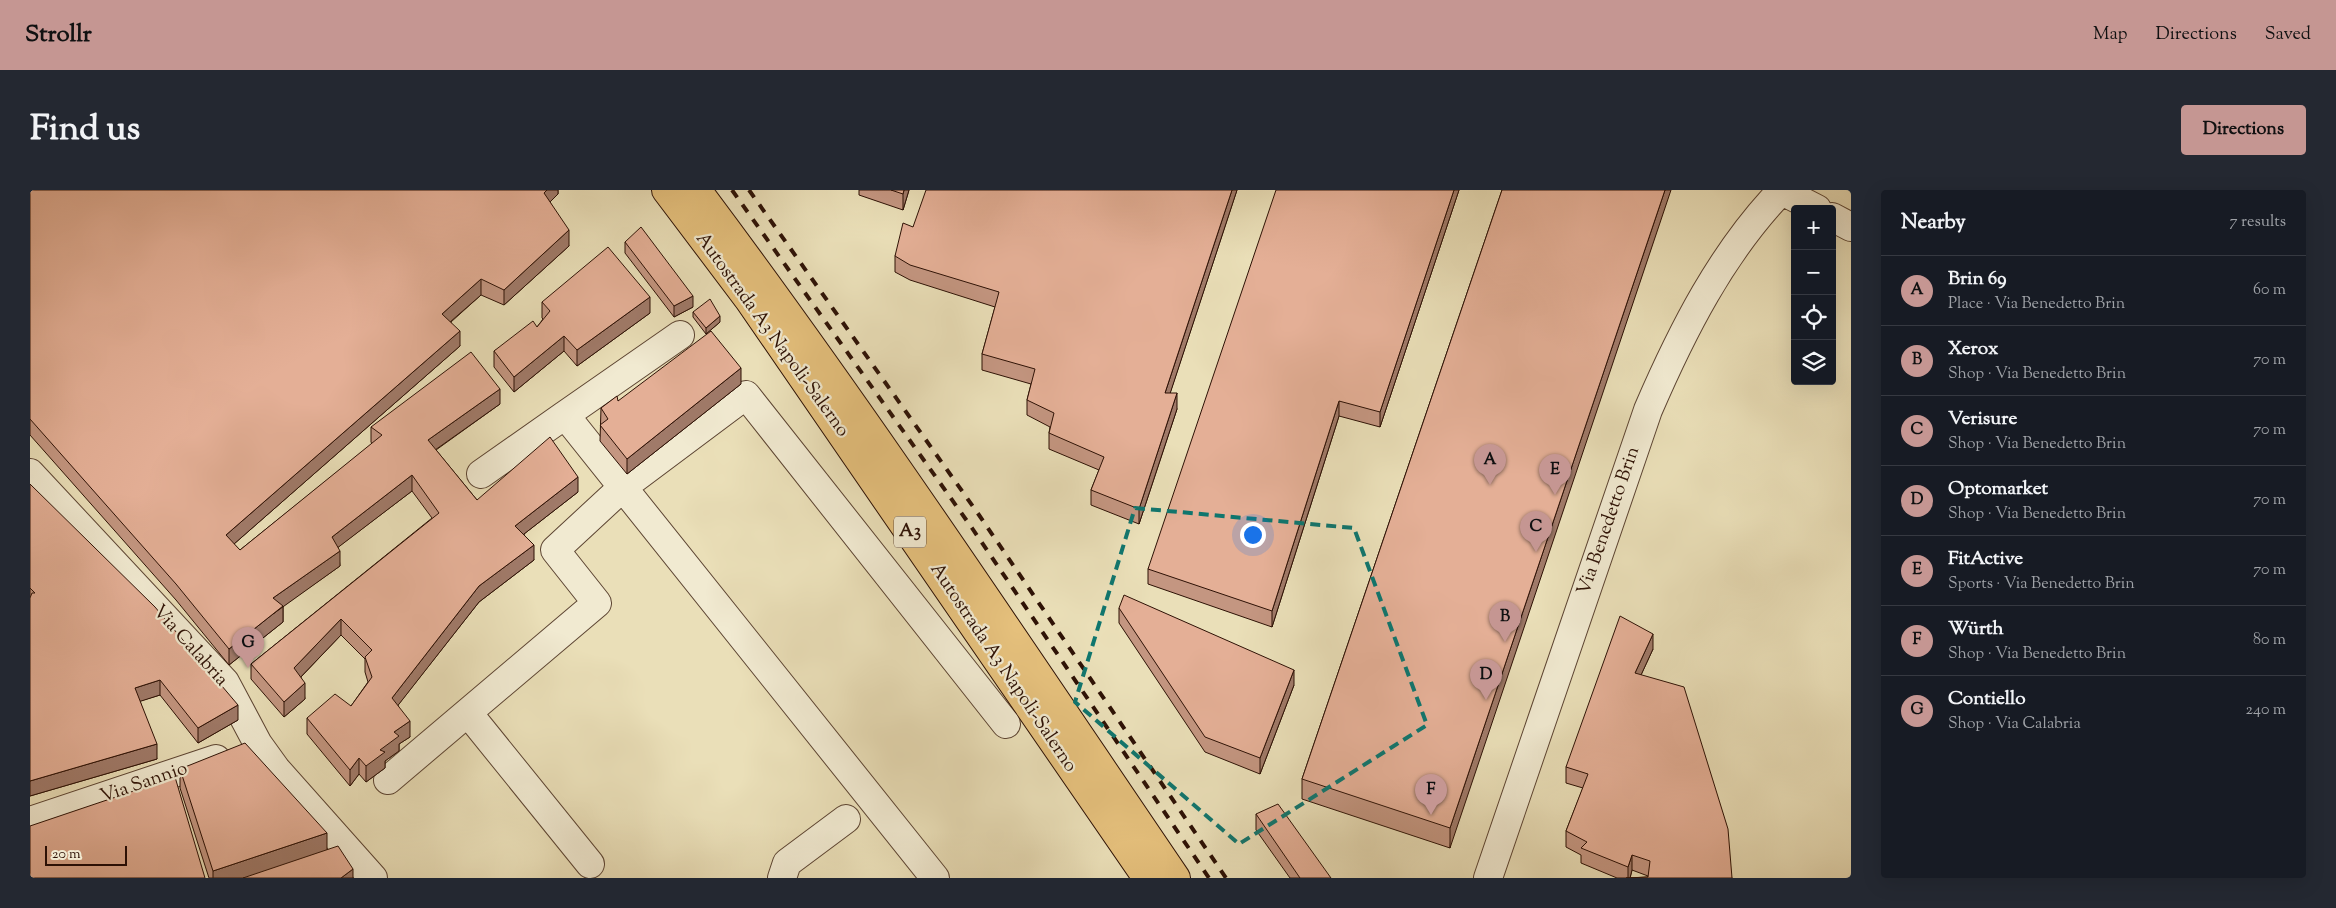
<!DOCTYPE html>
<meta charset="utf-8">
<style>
:root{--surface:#171b24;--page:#242831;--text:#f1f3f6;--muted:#9ea1a6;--line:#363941;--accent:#c59692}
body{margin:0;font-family:"Sorts Mill Goudy",serif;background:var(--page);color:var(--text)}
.controls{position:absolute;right:15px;top:15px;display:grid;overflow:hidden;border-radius:5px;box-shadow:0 5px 20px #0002}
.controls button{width:45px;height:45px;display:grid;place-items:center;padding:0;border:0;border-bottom:1px solid var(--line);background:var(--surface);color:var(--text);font:25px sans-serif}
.scale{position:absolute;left:15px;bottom:12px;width:82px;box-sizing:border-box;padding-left:5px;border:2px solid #2d1105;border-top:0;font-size:14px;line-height:18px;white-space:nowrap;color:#2d1105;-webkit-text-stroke:4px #f1ead1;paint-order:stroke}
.you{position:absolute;left:1222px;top:344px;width:18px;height:18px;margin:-12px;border:4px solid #fff;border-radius:50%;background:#1a73e8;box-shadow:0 0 0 8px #1a73e833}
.badge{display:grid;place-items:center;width:32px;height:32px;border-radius:50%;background:var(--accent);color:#111;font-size:16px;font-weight:700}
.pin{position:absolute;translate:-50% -41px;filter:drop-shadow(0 1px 2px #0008)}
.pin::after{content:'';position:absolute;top:26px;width:18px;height:15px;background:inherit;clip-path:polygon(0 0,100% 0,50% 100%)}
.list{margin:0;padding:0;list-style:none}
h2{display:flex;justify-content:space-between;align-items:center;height:65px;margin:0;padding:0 20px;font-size:21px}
h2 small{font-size:16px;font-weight:400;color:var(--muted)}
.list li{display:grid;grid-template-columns:32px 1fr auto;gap:15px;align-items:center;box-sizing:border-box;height:70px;padding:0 20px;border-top:1px solid var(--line)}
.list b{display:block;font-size:19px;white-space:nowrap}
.list p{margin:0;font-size:16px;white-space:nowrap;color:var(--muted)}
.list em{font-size:16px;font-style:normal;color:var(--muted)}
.icon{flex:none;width:28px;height:28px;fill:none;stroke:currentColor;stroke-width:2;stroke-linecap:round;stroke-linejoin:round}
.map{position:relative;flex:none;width:1821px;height:688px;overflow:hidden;border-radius:5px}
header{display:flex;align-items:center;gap:30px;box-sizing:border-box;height:70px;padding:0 25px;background:var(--accent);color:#111}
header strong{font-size:24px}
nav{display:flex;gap:28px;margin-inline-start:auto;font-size:18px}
.intro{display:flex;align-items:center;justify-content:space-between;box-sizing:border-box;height:120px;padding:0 30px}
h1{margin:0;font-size:35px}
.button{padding:12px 22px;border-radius:5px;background:var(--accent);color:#111;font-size:18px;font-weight:700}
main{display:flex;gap:30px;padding:0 30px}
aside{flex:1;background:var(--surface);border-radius:5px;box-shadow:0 5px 20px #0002}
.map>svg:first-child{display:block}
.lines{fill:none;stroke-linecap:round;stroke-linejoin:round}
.street-casing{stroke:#5c4432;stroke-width:30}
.highway-casing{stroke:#2d1105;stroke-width:30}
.street{stroke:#f1ead1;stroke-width:28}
.highway{stroke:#e5c07c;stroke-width:28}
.rail{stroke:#2d1105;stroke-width:4;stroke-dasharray:9 9;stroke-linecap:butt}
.wall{fill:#c49681;stroke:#2d1105;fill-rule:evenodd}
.shaded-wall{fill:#a07a69;stroke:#2d1105}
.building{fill:#e4af96;stroke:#2d1105}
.marked{fill:none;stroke:#0f766e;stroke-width:4;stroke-dasharray:10 6;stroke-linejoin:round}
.labels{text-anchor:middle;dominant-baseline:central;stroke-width:4.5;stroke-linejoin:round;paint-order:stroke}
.shield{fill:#f1ead1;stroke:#685242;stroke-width:1}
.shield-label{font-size:18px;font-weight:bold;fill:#2d1105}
.street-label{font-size:19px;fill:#2d1105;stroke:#f1ead1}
</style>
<header>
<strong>Strollr</strong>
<nav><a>Map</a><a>Directions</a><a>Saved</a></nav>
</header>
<div class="intro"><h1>Find us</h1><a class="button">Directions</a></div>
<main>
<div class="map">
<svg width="1821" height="688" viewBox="0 0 1821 688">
<rect width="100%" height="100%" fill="#eadfb8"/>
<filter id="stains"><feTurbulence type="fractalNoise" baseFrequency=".004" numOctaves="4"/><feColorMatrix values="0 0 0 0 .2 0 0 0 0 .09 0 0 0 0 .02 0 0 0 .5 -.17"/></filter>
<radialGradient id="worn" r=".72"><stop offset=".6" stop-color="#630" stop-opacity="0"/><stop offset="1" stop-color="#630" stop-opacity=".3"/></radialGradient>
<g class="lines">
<!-- street casing -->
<g class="street-casing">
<path id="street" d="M 1752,1 L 1787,19
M 1802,27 L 1821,37
M 650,145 L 535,225 L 905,688
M 0,283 L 195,492 L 228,554 L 246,579 L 343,688
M 451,284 L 535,225
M 438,523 L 560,674
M 358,590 L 567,413 L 525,360 L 593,297 L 716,205 L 976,534
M 0,631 L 186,569
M 752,688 L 757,673 L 816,629
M 1458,688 L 1618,220 C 1652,141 1692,62 1752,0"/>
</g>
<!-- highway casing -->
<g class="highway-casing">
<path id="highway" d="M 636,0 L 719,110 L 1117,688
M 667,0 C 835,224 989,457 1146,688"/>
</g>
<!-- street -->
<use href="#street" class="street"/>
<!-- highway -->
<use href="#highway" class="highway"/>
<!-- rail -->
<path class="rail" d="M 702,0 L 942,338 L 1179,688
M 719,0 L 949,325 L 1196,688"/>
</g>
<!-- wall -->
<path class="wall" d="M 0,0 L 528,0 L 528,4 L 520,12 L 539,56 L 474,115 L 451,105 L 421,132 L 430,156 L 204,354 L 210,360 L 342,254 L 341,252 L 341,237 L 470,214 L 406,260 L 447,310 L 548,302 L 494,344 L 504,370 L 449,412 L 368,515 L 380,547 L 369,554 L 369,561 L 355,571 L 355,578 L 336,592 L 329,584 L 320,596 L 277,544 L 277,528 L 321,516 L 338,492 L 335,482 L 335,469 L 311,445 L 271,487 L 275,509 L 254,527 L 221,489 L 221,474 L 402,328 L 382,301 L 308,357 L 310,376 L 253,416 L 253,432 L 199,475 L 146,410 L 0,245 Z
M 829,0 L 879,0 L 873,20 L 829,5 Z
M 1207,0 L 1140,203 L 1147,219 L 1109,334 L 1061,315 L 1061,300 L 1069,280 L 1019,259 L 1019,243 L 1020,237 L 997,225 L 997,210 L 1001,194 L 952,180 L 952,164 L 965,117 L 880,90 L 865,82 L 865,66 L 883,37 Z
M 1429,0 L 1350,237 L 1309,226 L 1242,437 L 1118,394 L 1118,379 Z
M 1472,0 L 1420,658 L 1272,609 L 1272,589 Z
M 595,52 L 663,117 L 644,127 L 595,63 Z
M 512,112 L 620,123 L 547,176 L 534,161 L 484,202 L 464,177 L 464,161 L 507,137 L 513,129 L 512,128 Z
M 663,122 L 690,132 L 676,144 L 663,127 Z
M 711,194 L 597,284 L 570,251 L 571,218 L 588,211 Z
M 0,294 L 208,530 L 168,553 L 130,505 L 110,511 L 127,569 L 0,606 Z
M 1089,418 L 1264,495 L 1230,584 L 1175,562 L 1089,433 Z
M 1623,459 L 1611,485 L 1702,688 L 1587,688 L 1551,673 L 1551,665 L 1536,657 L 1536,641 L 1553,598 L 1536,593 L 1536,577 ZM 1602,680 L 1618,686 L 1618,687 L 1600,688 Z
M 150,579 L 297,659 L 323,688 L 179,688 L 150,598 Z
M 1226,624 L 1301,688 L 1260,688 L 1226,640 Z"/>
<!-- shaded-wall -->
<path class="shaded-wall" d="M 517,0 L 528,0 L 528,4 L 514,18 L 514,3 Z
M 874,0 L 879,0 L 873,20 L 873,4 Z
M 1202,0 L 1207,0 L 1135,219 L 1135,203 Z
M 1424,0 L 1429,0 L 1350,237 L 1350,222 Z
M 1635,0 L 1641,0 L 1420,658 L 1420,638 Z
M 539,40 L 539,56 L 474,115 L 474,100 Z
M 451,89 L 451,105 L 412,139 L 412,124 Z
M 663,106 L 663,117 L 644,127 L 644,116 Z
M 620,107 L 620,123 L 547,176 L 547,160 Z
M 690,126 L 690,132 L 676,144 L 676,138 Z
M 430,141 L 430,156 L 196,361 L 196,345 Z
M 534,146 L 534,161 L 484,202 L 484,187 Z
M 711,178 L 711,194 L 597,284 L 597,269 Z
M 470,199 L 470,214 L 398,265 L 398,250 Z
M 1147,203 L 1147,219 L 1109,334 L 1109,319 Z
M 1309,211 L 1309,226 L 1242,437 L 1242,421 Z
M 382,285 L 382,301 L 302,362 L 302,347 Z
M 548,287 L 548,302 L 485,351 L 485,336 Z
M 504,355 L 504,370 L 449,412 L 362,523 L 362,508 L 449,396 Z
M 310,361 L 310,376 L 243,424 L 243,408 Z
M 253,416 L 253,432 L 199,475 L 199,459 Z
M 311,429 L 311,445 L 264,494 L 264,478 Z
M 1623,444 L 1623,459 L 1605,498 L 1605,483 Z
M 1264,480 L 1264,495 L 1230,584 L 1230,568 Z
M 130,490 L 130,505 L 105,513 L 105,498 Z
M 275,493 L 275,509 L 254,527 L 254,512 Z
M 208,515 L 208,530 L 168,553 L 168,538 Z
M 380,531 L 380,547 L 369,554 L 369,561 L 355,571 L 355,578 L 336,592 L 336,576 L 350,560 L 364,542 Z
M 127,554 L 127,569 L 0,606 L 0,591 Z
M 329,568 L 329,584 L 320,596 L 320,580 Z
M 297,643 L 297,662 L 219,688 L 183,688 L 183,681 Z
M 1602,665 L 1602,680 L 1600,688 L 1598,688 L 1598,677 Z
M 323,679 L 323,688 L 311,688 Z"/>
<!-- building -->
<path class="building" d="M 0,0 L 517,0 L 514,3 L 539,40 L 474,100 L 451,89 L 412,124 L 430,141 L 196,345 L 210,360 L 352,245 L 341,237 L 441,162 L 470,199 L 398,250 L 447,310 L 520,247 L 548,287 L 485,336 L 504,355 L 449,396 L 362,508 L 380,531 L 364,542 L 369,546 L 350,560 L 355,562 L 336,576 L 329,568 L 320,580 L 277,528 L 305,504 L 321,516 L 342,487 L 335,467 L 342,460 L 311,429 L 264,478 L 275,493 L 254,512 L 221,474 L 409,323 L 382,285 L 302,347 L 310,361 L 243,408 L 253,416 L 199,459 L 146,394 L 0,229 Z
M 861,0 L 874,0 L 873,4 Z
M 896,0 L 1202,0 L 1135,203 L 1147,203 L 1109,319 L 1061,300 L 1074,267 L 1019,243 L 1024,223 L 997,210 L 1005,179 L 952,164 L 969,102 L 880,75 L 865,66 L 873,33 L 883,37 Z
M 1246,0 L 1424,0 L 1350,222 L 1309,211 L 1242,421 L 1118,379 Z
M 1472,0 L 1635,0 L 1420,638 L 1272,589 Z
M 611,37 L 663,106 L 644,116 L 595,52 Z
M 578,57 L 620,107 L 547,160 L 534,146 L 484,187 L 464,161 L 503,131 L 507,137 L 520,121 L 512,112 Z
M 680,109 L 690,126 L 676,138 L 663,122 Z
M 681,141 L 711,178 L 597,269 L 570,235 L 578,229 L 571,218 L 587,206 L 588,211 Z
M 0,294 L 125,417 L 208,515 L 168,538 L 130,490 L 105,498 L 127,554 L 0,591 L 0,408 L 2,403 L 5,403 L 0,398 Z
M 1094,405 L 1264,480 L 1230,568 L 1175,547 L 1089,418 Z
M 1590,426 L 1623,444 L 1605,483 L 1654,497 L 1698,639 L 1702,688 L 1596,688 L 1618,687 L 1620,671 L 1602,665 L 1598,677 L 1551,658 L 1557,652 L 1536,641 L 1558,584 L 1536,577 Z
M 215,553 L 297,643 L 183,681 L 150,579 Z
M 145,587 L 175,688 L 0,688 L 0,636 Z
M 1248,614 L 1301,688 L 1270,688 L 1226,624 Z
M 308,656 L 323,679 L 311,688 L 213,688 Z"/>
<!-- marked area -->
<path class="marked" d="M 1105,318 L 1324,338 L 1397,535 L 1209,654 L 1045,512 Z"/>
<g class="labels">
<!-- shield labels -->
<rect class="shield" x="864" y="326.5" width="32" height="31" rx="4"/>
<g class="shield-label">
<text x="880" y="342">A3</text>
</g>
<!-- street labels -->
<g class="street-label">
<text transform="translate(742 145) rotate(54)">Autostrada A3 Napoli-Salerno</text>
<text transform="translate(1579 331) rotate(-71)">Via Benedetto Brin</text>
<text transform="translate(160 456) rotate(48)">Via Calabria</text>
<text transform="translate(973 478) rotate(56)">Autostrada A3 Napoli-Salerno</text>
<text transform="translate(114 593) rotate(-19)">Via Sannio</text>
</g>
</g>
<rect width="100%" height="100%" filter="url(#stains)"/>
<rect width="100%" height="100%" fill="url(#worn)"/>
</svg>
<div class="controls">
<button>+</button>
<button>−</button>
<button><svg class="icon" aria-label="locate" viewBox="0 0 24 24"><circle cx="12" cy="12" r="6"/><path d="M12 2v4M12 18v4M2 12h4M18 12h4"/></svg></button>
<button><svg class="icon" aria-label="layers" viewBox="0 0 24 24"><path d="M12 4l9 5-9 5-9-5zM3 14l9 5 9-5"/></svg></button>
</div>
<div class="scale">20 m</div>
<div class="you"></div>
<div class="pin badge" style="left:1460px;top:295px">A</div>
<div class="pin badge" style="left:1475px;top:452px">B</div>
<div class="pin badge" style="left:1506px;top:362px">C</div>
<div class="pin badge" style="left:1456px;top:510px">D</div>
<div class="pin badge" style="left:1525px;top:305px">E</div>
<div class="pin badge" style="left:1401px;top:625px">F</div>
<div class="pin badge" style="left:218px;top:478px">G</div>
</div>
<aside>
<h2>Nearby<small>7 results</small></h2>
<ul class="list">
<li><span class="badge">A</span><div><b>Brin 69</b><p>Place · Via Benedetto Brin</p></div><em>60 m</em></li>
<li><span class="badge">B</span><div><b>Xerox</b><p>Shop · Via Benedetto Brin</p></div><em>70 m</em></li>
<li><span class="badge">C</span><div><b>Verisure</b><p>Shop · Via Benedetto Brin</p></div><em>70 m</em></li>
<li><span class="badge">D</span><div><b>Optomarket</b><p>Shop · Via Benedetto Brin</p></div><em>70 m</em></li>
<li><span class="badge">E</span><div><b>FitActive</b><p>Sports · Via Benedetto Brin</p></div><em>70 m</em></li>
<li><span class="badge">F</span><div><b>Würth</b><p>Shop · Via Benedetto Brin</p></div><em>80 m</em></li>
<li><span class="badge">G</span><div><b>Contiello</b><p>Shop · Via Calabria</p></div><em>240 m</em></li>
</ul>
</aside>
</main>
